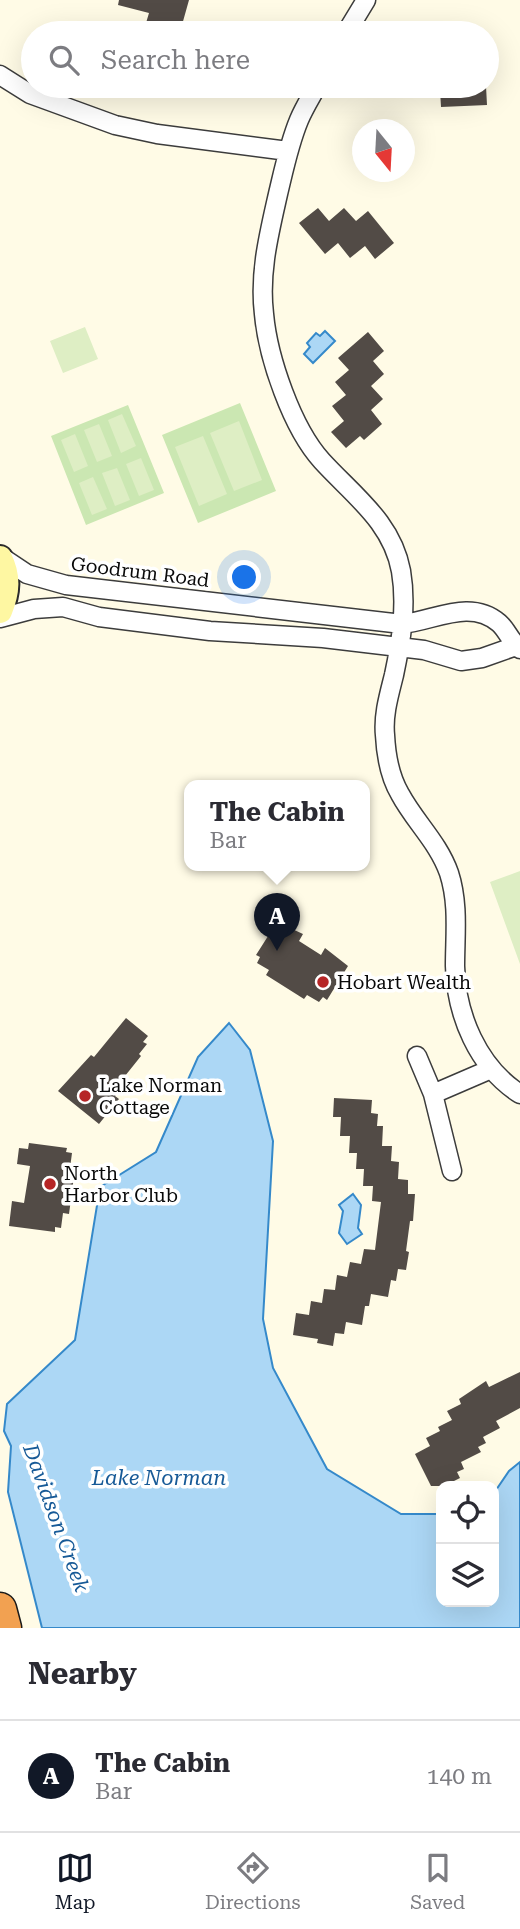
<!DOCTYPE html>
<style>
:root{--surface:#fff;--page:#f7f7f7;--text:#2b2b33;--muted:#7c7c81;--line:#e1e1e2;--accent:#111827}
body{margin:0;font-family:"Roboto Serif",serif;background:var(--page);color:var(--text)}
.controls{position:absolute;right:21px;bottom:21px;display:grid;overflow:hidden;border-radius:14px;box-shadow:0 7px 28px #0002}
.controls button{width:63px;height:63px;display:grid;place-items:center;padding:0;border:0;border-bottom:2px solid var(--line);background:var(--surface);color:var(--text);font:35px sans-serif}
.compass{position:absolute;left:352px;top:119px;width:63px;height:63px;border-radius:50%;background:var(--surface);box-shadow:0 7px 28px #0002;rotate:162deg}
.you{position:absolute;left:245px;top:578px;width:24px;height:24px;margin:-18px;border:5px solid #fff;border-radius:50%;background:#1a73e8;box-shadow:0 0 0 10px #1a73e833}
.badge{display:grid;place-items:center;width:46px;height:46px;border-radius:50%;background:var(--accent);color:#fff;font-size:23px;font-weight:700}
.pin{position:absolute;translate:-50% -58px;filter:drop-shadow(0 2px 4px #0008)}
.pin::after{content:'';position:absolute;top:37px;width:24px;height:21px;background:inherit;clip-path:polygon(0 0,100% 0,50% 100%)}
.popup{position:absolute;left:184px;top:780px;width:186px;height:91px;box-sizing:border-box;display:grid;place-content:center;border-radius:14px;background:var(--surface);filter:drop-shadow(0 2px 5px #0005);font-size:23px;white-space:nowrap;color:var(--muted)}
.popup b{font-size:26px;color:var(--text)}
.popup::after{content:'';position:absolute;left:50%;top:100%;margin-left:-14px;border:14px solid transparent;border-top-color:var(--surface)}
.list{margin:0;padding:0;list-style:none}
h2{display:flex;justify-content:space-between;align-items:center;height:91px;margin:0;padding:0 28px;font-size:30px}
h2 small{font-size:23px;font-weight:400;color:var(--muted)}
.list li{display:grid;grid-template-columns:46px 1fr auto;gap:21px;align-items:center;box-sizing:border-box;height:112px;padding:0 28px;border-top:2px solid var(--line)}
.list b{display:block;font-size:26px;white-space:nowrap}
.list p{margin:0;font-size:23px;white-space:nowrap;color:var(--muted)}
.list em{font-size:23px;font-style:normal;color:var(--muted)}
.icon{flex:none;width:38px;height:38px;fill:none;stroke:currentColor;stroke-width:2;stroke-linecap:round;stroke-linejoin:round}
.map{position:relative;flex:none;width:520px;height:1628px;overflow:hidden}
.search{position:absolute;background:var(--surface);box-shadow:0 7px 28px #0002;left:21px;right:21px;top:21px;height:77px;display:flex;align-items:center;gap:18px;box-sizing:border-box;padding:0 24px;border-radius:38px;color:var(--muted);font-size:26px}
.sheet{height:203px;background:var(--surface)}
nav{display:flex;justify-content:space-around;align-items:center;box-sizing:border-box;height:98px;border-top:2px solid var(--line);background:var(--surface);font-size:19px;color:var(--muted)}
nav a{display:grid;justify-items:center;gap:4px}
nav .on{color:var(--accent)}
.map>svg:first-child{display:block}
.green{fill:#cbe7b2}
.pitch{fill:#deeec4}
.water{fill:#acd7f5;stroke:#3589ca;stroke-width:2}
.building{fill:#524b46}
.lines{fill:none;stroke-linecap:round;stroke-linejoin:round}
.minor-casing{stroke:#3c3c3c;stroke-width:21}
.secondary-casing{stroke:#2b2b2b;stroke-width:28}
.motorway-casing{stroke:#1a1a1a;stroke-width:35}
.minor{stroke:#fff;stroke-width:18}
.secondary{stroke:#fef7a2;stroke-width:24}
.motorway{stroke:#f2a151;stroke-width:32}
.poi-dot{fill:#b62526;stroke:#fff;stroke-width:2.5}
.labels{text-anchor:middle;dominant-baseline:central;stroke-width:7;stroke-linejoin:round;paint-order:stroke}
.street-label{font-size:19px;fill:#090909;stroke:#fff}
.poi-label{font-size:19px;fill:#090909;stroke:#fff;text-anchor:start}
.water-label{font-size:21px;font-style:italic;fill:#175a97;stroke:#fff}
</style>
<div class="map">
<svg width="520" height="1628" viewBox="0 0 520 1628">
<rect width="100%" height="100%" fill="#fffbe6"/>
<!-- green -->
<path class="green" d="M 240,403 L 276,491 L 198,523 L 162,435 Z
M 128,405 L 164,493 L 86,525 L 51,436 Z"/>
<!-- pitch -->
<path class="pitch" d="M 85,327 L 98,359 L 63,373 L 50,341 Z
M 122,414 L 136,446 L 121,453 L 108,420 Z
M 239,421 L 262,480 L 234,491 L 210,433 Z
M 99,424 L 112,456 L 97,462 L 84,430 Z
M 75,434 L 88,466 L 74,472 L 61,440 Z
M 203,436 L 227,494 L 199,506 L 175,447 Z
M 141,458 L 154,490 L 139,496 L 126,464 Z
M 117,468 L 130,500 L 115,506 L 102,473 Z
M 93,477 L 107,509 L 92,515 L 79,483 Z
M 520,871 L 520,964 L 490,882 Z"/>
<!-- water -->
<path class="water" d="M 325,331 L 335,341 L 313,363 L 304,354 L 310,347 L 307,343 L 316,333 L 320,336 Z
M 229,1023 L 250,1050 L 273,1141 L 263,1319 L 273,1368 L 327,1469 L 401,1514 L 441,1514 L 441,1602 L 494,1602 L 494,1493 L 509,1471 L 520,1462 L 520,1628 L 42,1628 L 8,1492 L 11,1446 L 4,1431 L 7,1404 L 75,1340 L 100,1187 L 156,1152 L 198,1057 Z
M 353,1194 L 361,1205 L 358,1228 L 362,1234 L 347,1244 L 339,1233 L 343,1211 L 339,1205 Z"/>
<!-- building -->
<path class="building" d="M 119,0 L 189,0 L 180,32 L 163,27 L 161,33 L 143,33 L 149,13 L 118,5 Z
M 449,86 L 486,86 L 487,105 L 441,107 L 440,90 L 450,90 Z
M 318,208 L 329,221 L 344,208 L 356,221 L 368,211 L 394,243 L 375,259 L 365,246 L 350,258 L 338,243 L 325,254 L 299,223 Z
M 368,332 L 384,351 L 373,361 L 384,374 L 371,386 L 383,399 L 371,410 L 382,424 L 364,440 L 360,436 L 346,448 L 331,432 L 344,421 L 332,406 L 346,395 L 335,382 L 349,370 L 338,358 Z
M 277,922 L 303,934 L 299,941 L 321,955 L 325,948 L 348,966 L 327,1000 L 323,997 L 319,1002 L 307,995 L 304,999 L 266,975 L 269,970 L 257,963 L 260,957 L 256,955 Z
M 126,1018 L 148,1036 L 143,1042 L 147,1044 L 139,1054 L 141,1056 L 125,1076 L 128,1079 L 115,1096 L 119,1099 L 99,1124 L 58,1091 L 91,1055 L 94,1057 Z
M 334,1098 L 372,1100 L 371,1113 L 378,1114 L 377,1126 L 383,1126 L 382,1146 L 392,1146 L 391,1161 L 399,1162 L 398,1179 L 408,1180 L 408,1194 L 415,1194 L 413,1221 L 410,1221 L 406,1251 L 409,1252 L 406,1270 L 398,1269 L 396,1281 L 391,1280 L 388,1297 L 371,1294 L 369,1306 L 365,1306 L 362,1325 L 346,1322 L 344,1334 L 335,1333 L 333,1346 L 317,1343 L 318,1339 L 293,1335 L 296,1313 L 309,1315 L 311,1301 L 322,1303 L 324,1289 L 335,1290 L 337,1275 L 347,1277 L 350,1262 L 361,1264 L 364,1249 L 375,1250 L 381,1202 L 372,1201 L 373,1186 L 363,1186 L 364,1169 L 356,1169 L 357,1153 L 349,1153 L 350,1136 L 340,1136 L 341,1117 L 333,1117 Z
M 29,1143 L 67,1148 L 66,1152 L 72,1153 L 70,1168 L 75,1169 L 69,1214 L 63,1213 L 61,1228 L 55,1227 L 55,1232 L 9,1226 L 12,1201 L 24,1203 L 30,1166 L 17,1164 L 19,1148 L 28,1149 Z
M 520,1372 L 520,1408 L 496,1421 L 500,1428 L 483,1437 L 486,1443 L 478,1447 L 481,1452 L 461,1462 L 464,1469 L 457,1472 L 460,1478 L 444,1486 L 431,1486 L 415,1454 L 430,1446 L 426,1438 L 440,1431 L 438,1427 L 452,1420 L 447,1411 L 461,1404 L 459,1399 L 486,1381 L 489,1387 Z"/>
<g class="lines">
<!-- minor casing -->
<g class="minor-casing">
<path id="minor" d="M 346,33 L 366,0
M 0,75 L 30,94 L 115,125 L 157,134 L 288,151
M 317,86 C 311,97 304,108 299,120 C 289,144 284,169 278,194 C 269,234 259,273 264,314 C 268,358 292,428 322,461 C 354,496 392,522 401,571 C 407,606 401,642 394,675 C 389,695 383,715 385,735 C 386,755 390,777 400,794 C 415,822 438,842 449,873 C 459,904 455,935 455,966 C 456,1015 478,1067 520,1094
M 0,556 L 27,574 L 66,585 L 402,624 C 434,621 470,598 499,623 C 507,630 511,642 520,649
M 0,618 L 34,609 L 63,607 L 99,617 L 210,631 L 323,638 L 424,650 L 461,661 L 482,658 L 516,646
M 417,1056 L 433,1094 L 491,1069
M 433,1094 L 452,1171"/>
</g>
<!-- secondary casing -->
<g class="secondary-casing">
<path id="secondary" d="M 0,558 C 9,576 8,592 0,611"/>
</g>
<!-- motorway casing -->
<g class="motorway-casing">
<path id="motorway" d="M 0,1609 L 5,1628"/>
</g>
<!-- minor -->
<use href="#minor" class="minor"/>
<!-- secondary -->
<use href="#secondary" class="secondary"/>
<!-- motorway -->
<use href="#motorway" class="motorway"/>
</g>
<!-- markers -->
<g class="poi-dot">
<circle cx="323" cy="982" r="7"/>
<circle cx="85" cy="1096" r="7"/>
<circle cx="50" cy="1184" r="7"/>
</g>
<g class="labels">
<!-- street labels -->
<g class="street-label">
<text transform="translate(140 572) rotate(7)">Goodrum Road</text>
</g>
<!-- poi labels -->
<g class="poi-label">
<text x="337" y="982">Hobart Wealth</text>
<text x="99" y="1085">Lake Norman<tspan x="99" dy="22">Cottage</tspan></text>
<text x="64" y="1173">North<tspan x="64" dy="22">Harbor Club</tspan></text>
</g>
<!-- water labels -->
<g class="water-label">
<text x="159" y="1478">Lake Norman</text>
<text transform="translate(56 1518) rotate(70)">Davidson Creek</text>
</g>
</g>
</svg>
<div class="controls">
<button><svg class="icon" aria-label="locate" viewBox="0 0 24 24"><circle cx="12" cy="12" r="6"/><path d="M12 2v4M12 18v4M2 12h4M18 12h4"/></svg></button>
<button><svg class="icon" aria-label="layers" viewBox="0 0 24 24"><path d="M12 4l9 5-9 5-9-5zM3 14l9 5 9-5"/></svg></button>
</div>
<svg class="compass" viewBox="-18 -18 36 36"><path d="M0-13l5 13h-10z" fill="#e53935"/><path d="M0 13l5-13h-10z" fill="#7c7c81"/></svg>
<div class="you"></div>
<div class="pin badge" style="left:277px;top:951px">A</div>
<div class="popup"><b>The Cabin</b>Bar</div>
<div class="search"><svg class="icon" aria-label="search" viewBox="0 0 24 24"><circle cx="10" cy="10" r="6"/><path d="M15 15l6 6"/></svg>Search here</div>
</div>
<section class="sheet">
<h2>Nearby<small></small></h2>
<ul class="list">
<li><span class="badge">A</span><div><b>The Cabin</b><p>Bar</p></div><em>140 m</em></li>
</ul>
</section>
<nav>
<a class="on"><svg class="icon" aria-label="map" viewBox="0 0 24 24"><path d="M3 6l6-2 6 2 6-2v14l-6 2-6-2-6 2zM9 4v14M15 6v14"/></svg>Map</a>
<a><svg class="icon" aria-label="directions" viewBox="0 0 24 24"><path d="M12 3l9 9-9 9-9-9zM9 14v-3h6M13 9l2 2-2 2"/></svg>Directions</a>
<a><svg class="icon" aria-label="saved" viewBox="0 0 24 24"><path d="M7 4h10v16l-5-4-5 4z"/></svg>Saved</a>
</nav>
